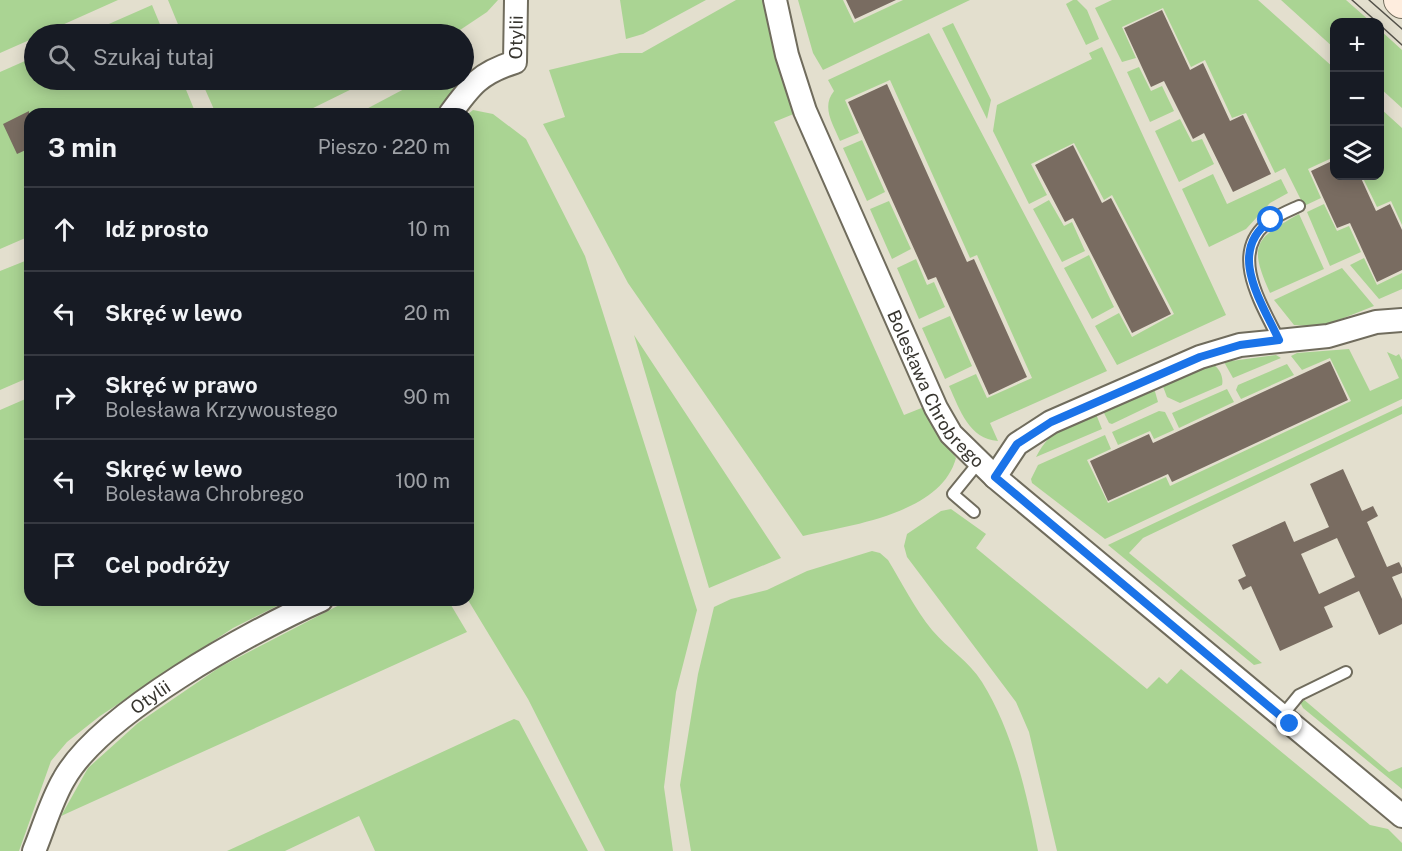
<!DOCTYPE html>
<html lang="pl">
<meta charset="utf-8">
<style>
:root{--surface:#171b24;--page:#242831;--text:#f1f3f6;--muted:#9ea1a6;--line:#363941}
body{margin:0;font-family:"Public Sans",sans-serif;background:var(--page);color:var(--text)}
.controls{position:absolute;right:18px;top:18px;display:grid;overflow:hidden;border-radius:12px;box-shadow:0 3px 15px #0003}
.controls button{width:54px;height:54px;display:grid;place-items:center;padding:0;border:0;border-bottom:2px solid var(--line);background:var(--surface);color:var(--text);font:30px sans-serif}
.stop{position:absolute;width:18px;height:18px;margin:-14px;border:4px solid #1a73e8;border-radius:50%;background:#fff}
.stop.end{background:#1a73e8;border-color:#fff;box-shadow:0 2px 6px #0008}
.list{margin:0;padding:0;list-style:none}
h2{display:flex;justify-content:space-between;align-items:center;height:78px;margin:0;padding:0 24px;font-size:26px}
h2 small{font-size:20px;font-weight:400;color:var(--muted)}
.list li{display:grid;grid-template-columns:39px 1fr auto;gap:18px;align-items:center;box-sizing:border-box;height:84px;padding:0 24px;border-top:2px solid var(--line)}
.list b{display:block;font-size:22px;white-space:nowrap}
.list p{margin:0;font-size:20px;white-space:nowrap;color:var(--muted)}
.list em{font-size:20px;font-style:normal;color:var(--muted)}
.icon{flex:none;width:33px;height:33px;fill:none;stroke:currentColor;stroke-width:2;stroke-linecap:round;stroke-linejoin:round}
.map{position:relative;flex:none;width:1402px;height:851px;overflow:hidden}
.search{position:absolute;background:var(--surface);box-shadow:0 3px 15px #0003;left:24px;top:24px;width:450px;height:66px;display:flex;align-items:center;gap:15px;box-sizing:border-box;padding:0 21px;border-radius:33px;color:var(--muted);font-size:22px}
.panel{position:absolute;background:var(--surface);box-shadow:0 3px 15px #0003;left:24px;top:108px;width:450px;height:498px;border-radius:18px}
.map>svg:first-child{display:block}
.green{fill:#aad493}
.building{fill:#796c61;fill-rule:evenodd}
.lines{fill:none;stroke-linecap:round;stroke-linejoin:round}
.lane-casing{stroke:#706c5d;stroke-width:14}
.street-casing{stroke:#706c5d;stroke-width:26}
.secondary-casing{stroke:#706c5d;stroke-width:34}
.lane{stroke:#fff;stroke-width:10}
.street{stroke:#fff;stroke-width:22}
.secondary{stroke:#feedde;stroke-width:32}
.tram{stroke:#535149;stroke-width:1.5}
.route{stroke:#1a73e8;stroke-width:8}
.labels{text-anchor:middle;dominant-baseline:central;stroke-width:6;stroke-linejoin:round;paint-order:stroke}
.street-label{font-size:18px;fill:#37352f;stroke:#f1ecdb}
</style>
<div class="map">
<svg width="1402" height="851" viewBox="0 0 1402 851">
<rect width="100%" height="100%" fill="#e3dfce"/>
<!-- green -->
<path class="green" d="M 0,0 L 118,0 L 42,34 L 34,34 L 34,38 L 0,53 Z
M 168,0 L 498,0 L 487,12 L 454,34 L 182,34 Z
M 620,0 L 706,0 L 643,34 L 626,39 Z
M 736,0 L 763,0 L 777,59 L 796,113 L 774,122 L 904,415 L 924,407 L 956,458 C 941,514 851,525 803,536 L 628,283 L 543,124 L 565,117 L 549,70 L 620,53 L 642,53 Z
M 798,0 L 843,0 L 854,23 L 903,0 L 970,0 L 823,70 L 813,53 Z
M 1073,0 L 1077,0 L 1087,10 L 1099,39 L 1086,45 L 1066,4 Z
M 1112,0 L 1258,0 L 1334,68 L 1334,157 L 1308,169 L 1321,198 L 1304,206 L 1285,168 L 1275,173 L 1246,113 L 1232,118 L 1205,60 L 1191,67 L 1163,8 L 1122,27 L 1136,58 L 1122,62 L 1095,8 Z
M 1281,0 L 1346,0 L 1371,22 L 1334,22 L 1334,48 Z
M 152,5 L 164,34 L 86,34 Z
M 953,23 L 991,100 L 987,119 L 942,28 Z
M 1380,30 L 1402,50 L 1402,108 L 1380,88 Z
M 929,33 L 1107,371 L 990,423 L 998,441 C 969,439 960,410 949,386 L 976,374 L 987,398 L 1032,378 L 977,255 L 970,258 L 890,80 L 845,100 L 859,133 L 840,141 C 833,124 821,107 834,91 L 828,80 Z
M 1102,47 L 1226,315 L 1117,365 L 1095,326 L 1119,313 L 1132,337 L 1174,314 L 1112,195 L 1104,200 L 1074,143 L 1031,164 L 1047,195 L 1029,204 L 993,131 L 997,105 L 1092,59 L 1089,53 Z
M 34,57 L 34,80 L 182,80 L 196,114 L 30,114 L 30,236 L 0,249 L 0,72 Z
M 1139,67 L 1151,91 L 1162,86 L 1174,111 L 1150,122 L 1127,72 Z
M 201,80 L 370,80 L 301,114 L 216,114 Z
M 421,80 L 458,80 L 438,114 L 357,114 Z
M 1380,108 L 1402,128 L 1402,225 L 1391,201 L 1377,207 L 1362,176 L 1380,176 Z
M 473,110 L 493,114 L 526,139 L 585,256 L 697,610 L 676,692 L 664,787 L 673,851 L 605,851 L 528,699 L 468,600 L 468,114 Z
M 1180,119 L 1192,142 L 1202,139 L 1214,164 L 1179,182 L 1155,131 Z
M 862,140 L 885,192 L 867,201 L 843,148 Z
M 1213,174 L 1227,204 L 1281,179 L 1288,193 L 1270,203 L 1246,229 L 1209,247 L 1182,189 Z
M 1049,200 L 1064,226 L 1072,222 L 1085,251 L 1062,262 L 1033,209 Z
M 889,201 L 911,249 L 892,259 L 870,209 Z
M 1324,204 L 1337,231 L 1349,226 L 1361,252 L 1330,266 L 1307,212 Z
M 1299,214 L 1324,269 L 1270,293 C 1248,244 1255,239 1299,214 Z
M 1089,255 L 1114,307 L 1092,319 L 1064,268 Z
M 1364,258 L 1377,285 L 1402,273 L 1402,289 L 1379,299 L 1350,265 Z
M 30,259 L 30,377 L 0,390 L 0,271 Z
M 916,259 L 927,285 L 934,282 L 945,307 L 919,319 L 897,268 Z
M 1342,268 L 1374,306 L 1321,327 L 1294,325 L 1274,300 Z
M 950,316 L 972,366 L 945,379 L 922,328 Z
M 634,335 L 781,558 L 709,588 Z
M 1349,349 L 1370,391 L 1399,378 L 1387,352 L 1396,356 L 1399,354 L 1402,360 L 1402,399 L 1105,539 L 1032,483 L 1031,479 L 1038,465 L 1105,435 L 1111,449 L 1087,460 L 1108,503 L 1166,477 L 1170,486 L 1351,401 L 1330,358 L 1302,370 L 1291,356 L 1297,353 Z
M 1276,355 L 1281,358 L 1233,378 L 1224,362 Z
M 1212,364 C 1219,367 1224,377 1222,385 L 1180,403 L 1167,397 L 1162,384 Z
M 1287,364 L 1294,375 L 1241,399 L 1236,390 L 1238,385 Z
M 1154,388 L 1158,402 L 1112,424 L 1109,423 L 1103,411 Z
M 1227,389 L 1234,402 L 1179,428 L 1172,413 Z
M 30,397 L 30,600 L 289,600 L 233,628 L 100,716 L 67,742 L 51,761 L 19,851 L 0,851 L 0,410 Z
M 1402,406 L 1402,414 L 1143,538 L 1129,553 L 1262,663 L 1254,665 L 1108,545 Z
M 1159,411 L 1165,412 L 1174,430 L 1154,439 L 1150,431 L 1118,445 L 1112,432 Z
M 1096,414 L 1102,429 L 1036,457 C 1052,427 1066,427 1096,414 Z
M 951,509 L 986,534 L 976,548 L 1147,689 L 1159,677 L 1167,684 L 1181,669 L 1370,825 L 1388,829 L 1402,843 L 1402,851 L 1057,851 L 1029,732 L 1016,702 L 907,557 L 904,546 L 907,534 L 941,511 Z
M 872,551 L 880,553 L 888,560 C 902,583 915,609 932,630 C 948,649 969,661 982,682 C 1013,732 1027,794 1038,851 L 691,851 L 680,785 L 698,674 L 714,607 L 731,599 L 767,590 L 807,571 Z
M 349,600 L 448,600 L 467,632 L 61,816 L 88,768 L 138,723 L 220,667 Z
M 1302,698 L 1389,772 L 1402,767 L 1402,789 L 1303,708 L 1300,702 Z
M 514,719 L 519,721 L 588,851 L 375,851 L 359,816 L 285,851 L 227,851 Z"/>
<!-- building -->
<path class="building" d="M 846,0 L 896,0 L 855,19 Z
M 1162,10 L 1190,70 L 1203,63 L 1230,121 L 1243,115 L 1271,174 L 1233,192 L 1204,133 L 1193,139 L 1164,81 L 1151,87 L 1124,28 Z
M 887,84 L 967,262 L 974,259 L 1027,377 L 989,395 L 936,277 L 928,280 L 848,102 Z
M 29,111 L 30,148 L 17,154 L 3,124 Z
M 1073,145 L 1102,203 L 1111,198 L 1171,314 L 1132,333 L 1073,218 L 1065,222 L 1035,165 Z
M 1334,160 L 1334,176 L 1360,176 L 1376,211 L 1390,204 L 1402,230 L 1402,270 L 1377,282 L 1350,223 L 1337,228 L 1311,171 Z
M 1330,361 L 1348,400 L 1172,482 L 1168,474 L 1108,501 L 1090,461 L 1149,434 L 1153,443 Z
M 1343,469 L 1362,511 L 1373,506 L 1378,516 L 1367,522 L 1387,567 L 1399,562 L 1402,568 L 1402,573 L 1392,577 L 1402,599 L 1402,624 L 1379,635 L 1359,591 L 1324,607 L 1333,627 L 1280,651 L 1251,586 L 1243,590 L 1238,580 L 1246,576 L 1232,545 L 1285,521 L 1294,542 L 1329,527 L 1310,484 ZM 1337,538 L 1355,577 L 1319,594 L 1301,554 Z"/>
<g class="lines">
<!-- lane casing -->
<g class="lane-casing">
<path id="lane" d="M 1279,340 C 1262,305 1229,255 1266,224 C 1275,216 1288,211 1299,206
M 974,512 L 953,494 L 979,462
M 1281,717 L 1299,695 L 1346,672"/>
</g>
<!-- street casing -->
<g class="street-casing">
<g id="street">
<path id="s1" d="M 775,0 L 787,55 L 805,111 L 936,408 L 951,434 L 995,477 L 1402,816"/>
<path id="s2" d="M 450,114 C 471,85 480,73 515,62 L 516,0"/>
<path d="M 995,477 L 1017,444 L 1051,422 L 1200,357 L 1240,345 L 1328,336 L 1376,322 L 1402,320"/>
<path id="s3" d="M 34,851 C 44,827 51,801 64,779 C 101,713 251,631 321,600"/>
</g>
</g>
<!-- secondary casing -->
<g class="secondary-casing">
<path id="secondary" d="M 1400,0 L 1402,2"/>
</g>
<!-- lane -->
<use href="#lane" class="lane"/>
<!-- street -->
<use href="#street" class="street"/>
<!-- secondary -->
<use href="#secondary" class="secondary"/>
<!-- tram -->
<path class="tram" d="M 1352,0 L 1377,22
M 1369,0 L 1402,29
M 1380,25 L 1402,45"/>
</g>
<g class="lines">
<!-- route -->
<path class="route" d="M 1271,220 C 1226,251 1261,301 1279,340 L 1240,345 L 1200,357 L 1051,422 L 1017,444 L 995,477 L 1290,724"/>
</g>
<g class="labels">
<!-- street labels -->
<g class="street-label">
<text stroke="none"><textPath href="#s2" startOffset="110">Otylii</textPath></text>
<text stroke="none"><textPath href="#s1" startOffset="423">Bolesława Chrobrego</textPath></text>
<text stroke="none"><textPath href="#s3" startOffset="198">Otylii</textPath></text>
</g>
</g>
</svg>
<div class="controls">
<button>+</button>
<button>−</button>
<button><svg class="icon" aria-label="layers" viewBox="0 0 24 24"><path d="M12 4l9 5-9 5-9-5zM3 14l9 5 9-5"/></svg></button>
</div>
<div class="stop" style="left:1271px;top:220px"></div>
<div class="stop end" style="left:1290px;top:724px"></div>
<div class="search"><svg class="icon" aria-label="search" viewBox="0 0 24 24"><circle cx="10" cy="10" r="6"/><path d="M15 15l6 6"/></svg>Szukaj tutaj</div>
<section class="panel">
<h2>3 min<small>Pieszo · 220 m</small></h2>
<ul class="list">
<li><svg class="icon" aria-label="ahead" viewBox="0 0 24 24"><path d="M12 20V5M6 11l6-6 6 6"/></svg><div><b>Idź prosto</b></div><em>10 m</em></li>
<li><svg class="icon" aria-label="left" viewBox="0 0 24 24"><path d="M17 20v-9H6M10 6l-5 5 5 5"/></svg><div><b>Skręć w lewo</b></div><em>20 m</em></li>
<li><svg class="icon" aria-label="right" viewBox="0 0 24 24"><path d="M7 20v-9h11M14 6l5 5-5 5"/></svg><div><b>Skręć w prawo</b><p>Bolesława Krzywoustego</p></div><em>90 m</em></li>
<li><svg class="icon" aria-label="left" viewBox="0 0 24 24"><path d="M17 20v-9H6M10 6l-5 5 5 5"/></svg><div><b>Skręć w lewo</b><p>Bolesława Chrobrego</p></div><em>100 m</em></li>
<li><svg class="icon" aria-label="arrive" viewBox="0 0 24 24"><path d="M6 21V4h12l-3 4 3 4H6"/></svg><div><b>Cel podróży</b></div></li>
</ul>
</section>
</div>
